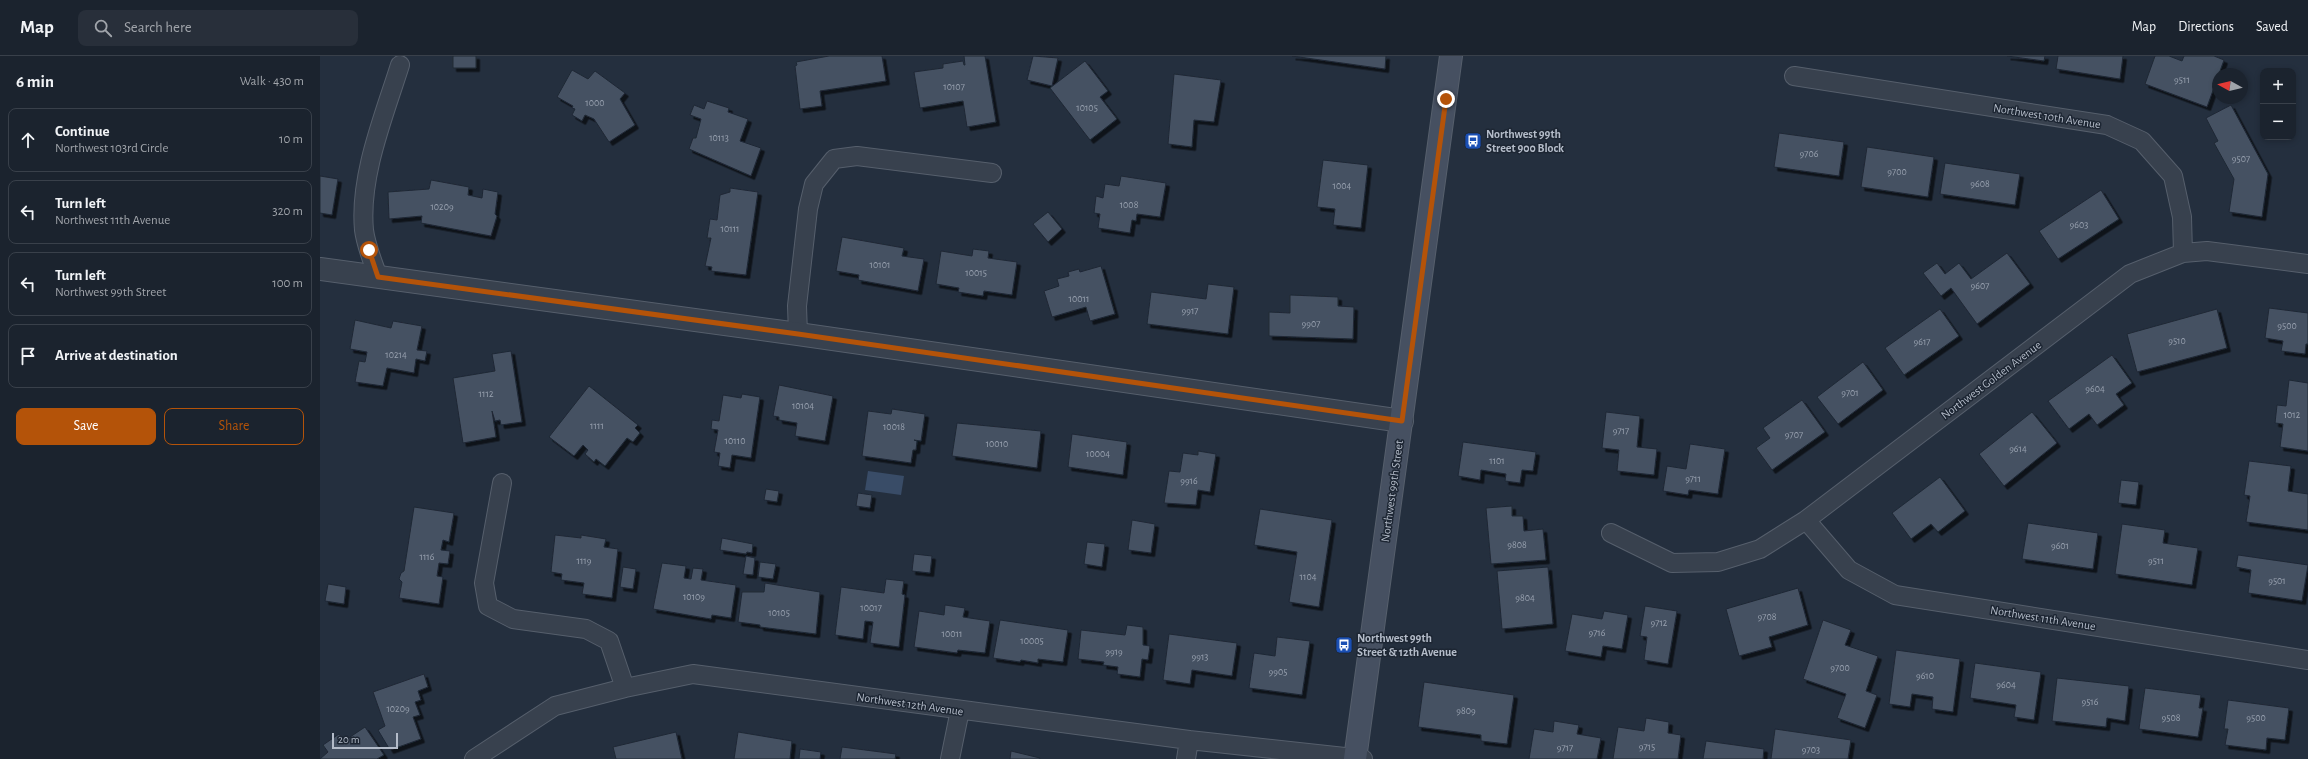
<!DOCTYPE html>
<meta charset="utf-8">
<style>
:root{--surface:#1b232e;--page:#282f3a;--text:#f1f3f6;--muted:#a0a4aa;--line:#39404a;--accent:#b45309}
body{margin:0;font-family:"Alegreya Sans",sans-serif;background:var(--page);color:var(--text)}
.controls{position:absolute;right:12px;top:12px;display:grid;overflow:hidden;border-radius:8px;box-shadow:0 2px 6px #0003}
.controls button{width:36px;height:36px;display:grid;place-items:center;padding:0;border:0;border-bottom:1px solid var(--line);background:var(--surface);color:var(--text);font:20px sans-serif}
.compass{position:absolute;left:1892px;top:12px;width:36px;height:36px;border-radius:50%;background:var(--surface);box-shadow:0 2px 6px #0003;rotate:278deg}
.scale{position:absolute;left:12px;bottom:10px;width:66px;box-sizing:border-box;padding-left:4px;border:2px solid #b4bcc9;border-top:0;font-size:11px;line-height:14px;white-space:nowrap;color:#b4bcc9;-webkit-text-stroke:3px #1d2633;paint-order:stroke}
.stop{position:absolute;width:12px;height:12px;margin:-9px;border:3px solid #b45309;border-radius:50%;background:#fff}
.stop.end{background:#b45309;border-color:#fff;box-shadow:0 1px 4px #0008}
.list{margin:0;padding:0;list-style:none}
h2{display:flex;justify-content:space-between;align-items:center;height:52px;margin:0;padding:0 16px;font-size:17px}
h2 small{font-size:13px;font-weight:400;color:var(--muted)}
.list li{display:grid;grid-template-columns:26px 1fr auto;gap:12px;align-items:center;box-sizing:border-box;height:64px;margin:0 8px 8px;padding:0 8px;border:1px solid var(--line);border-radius:8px}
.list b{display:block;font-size:15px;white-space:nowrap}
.list p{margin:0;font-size:13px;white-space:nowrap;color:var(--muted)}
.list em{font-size:13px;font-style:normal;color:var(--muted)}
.actions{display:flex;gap:8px;padding:12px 16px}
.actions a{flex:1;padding:9px 0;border:1px solid var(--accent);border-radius:8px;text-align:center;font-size:14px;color:var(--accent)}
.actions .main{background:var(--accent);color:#fff}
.icon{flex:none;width:22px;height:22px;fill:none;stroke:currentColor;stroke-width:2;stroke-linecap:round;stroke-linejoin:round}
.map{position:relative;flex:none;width:1988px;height:703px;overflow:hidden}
header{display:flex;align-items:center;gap:24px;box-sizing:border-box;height:56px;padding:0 20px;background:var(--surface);border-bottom:1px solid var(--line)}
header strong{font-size:19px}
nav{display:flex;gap:22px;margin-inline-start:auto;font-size:14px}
.search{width:280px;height:36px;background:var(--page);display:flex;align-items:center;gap:10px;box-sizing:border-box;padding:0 14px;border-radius:8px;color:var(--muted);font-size:15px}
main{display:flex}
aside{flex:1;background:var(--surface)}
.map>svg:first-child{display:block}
.water{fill:#394c67}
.building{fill:#455162;stroke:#1f2835;filter:url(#shadow)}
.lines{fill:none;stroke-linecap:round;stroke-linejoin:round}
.minor-casing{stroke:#565f6c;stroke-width:20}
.tertiary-casing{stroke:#565f6c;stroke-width:24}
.secondary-casing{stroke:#565f6c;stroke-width:24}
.minor{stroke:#38414e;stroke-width:18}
.tertiary{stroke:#38414e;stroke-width:22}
.secondary{stroke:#465061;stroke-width:22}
.route{stroke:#b45309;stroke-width:5}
.labels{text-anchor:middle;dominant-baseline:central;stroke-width:3;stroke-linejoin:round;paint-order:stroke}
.number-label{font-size:10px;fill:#98a1af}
.street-label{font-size:12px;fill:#b4bcc9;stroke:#1d2633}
.poi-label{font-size:12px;font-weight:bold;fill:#b4bcc9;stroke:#1d2633;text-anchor:start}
</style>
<header>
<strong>Map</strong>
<div class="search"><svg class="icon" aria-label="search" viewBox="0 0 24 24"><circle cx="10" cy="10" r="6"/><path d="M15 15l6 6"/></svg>Search here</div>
<nav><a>Map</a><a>Directions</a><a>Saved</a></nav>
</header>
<main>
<aside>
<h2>6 min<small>Walk · 430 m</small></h2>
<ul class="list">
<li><svg class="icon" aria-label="ahead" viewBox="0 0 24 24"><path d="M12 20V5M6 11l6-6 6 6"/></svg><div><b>Continue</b><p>Northwest 103rd Circle</p></div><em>10 m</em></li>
<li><svg class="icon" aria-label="left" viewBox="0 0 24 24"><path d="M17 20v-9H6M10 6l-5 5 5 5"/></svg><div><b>Turn left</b><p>Northwest 11th Avenue</p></div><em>320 m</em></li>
<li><svg class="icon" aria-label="left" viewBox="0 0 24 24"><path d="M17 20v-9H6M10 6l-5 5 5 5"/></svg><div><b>Turn left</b><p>Northwest 99th Street</p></div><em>100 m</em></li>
<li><svg class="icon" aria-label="arrive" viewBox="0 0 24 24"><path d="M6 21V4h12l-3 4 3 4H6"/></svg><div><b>Arrive at destination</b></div></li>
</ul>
<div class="actions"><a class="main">Save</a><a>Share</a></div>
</aside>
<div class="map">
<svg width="1988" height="703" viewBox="0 0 1988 703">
<defs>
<filter id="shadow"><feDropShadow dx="3.5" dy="3.5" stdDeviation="0" flood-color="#0009"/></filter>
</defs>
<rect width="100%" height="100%" fill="#242f3e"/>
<!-- water -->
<path class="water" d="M 548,415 L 584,420 L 581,439 L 545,434 Z"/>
<!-- building -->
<path class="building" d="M 133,0 L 156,0 L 156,12 L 133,12 Z
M 509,0 L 562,0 L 566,25 L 500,35 L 502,50 L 480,53 L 475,10 L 477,9 L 476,6 Z
M 644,0 L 665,0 L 676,66 L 647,71 L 643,45 L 600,52 L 594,16 L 623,12 L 623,8 L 643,5 L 644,9 L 645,9 Z
M 713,0 L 738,2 L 732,30 L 707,24 Z
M 972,0 L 1066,0 L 1065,13 Z
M 1687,0 L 1725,0 L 1724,5 Z
M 1738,0 L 1803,0 L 1800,23 L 1736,13 Z
M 1835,0 L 1849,0 L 1862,5 L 1864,0 L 1894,0 L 1904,4 L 1887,51 L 1825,28 Z
M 765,5 L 788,35 L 780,41 L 797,63 L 770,84 L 730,32 Z
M 252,14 L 268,23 L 275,15 L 305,37 L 300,43 L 315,69 L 289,86 L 274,63 L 265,59 L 262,65 L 252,59 L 255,53 L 252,52 L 253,50 L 237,41 Z
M 854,18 L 901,24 L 894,66 L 874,64 L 872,91 L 848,88 Z
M 387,45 L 409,52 L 408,56 L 428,63 L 420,85 L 441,92 L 431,120 L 369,93 L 373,82 L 376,82 L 381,63 L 370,59 L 374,49 L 384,53 Z
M 1911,49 L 1948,118 L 1942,161 L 1909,156 L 1914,123 L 1894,87 L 1898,85 L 1886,62 Z
M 1459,77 L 1524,86 L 1519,120 L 1454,111 Z
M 1547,91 L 1614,101 L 1608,141 L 1541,131 Z
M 1003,104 L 1048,109 L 1041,172 L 1013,169 L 1015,153 L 997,151 Z
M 1625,107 L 1700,118 L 1695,149 L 1620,138 Z
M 0,120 L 18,123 L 12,159 L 0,157 Z
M 801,120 L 846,127 L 840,161 L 817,158 L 816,165 L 812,164 L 810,177 L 778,172 L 780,158 L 774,157 L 776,140 L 783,142 L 785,128 L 799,130 Z
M 111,124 L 149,131 L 148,139 L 162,142 L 163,133 L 178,136 L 175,158 L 177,160 L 171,180 L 101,167 L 102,160 L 69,163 L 68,136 L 109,133 Z
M 410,132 L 438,136 L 426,219 L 391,215 L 392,211 L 385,210 L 391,182 L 387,182 L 390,163 L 397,164 L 400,139 L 410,136 Z
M 1781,134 L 1799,163 L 1738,203 L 1719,175 Z
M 728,156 L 742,173 L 728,186 L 713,168 Z
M 522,181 L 584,192 L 582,200 L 604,203 L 598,235 L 538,224 L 539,219 L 516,215 Z
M 653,193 L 669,195 L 668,202 L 697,206 L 692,239 L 664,235 L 663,240 L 638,236 L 639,232 L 616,228 L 621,195 L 652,200 Z
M 1687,197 L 1710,228 L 1657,268 L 1631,232 L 1621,240 L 1603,217 L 1617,207 L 1625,218 L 1639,207 L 1651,223 Z
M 781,210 L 795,258 L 770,265 L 766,251 L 732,261 L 724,235 L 739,230 L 737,223 L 749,220 L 748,216 L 759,213 L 760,216 Z
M 888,228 L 914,231 L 908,278 L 827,268 L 831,236 L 886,243 Z
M 970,239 L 1018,241 L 1018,250 L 1034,251 L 1033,283 L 949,280 L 949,256 L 970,257 Z
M 1949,252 L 1988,257 L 1988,288 L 1986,288 L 1985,298 L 1961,295 L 1963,285 L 1945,282 Z
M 1620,253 L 1639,280 L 1584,319 L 1565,292 Z
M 1897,253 L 1907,292 L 1817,316 L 1807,278 Z
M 35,264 L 71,272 L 73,265 L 102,270 L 97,294 L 107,295 L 105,305 L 96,303 L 94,317 L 67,312 L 63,330 L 35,326 L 39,305 L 45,306 L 47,296 L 30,293 Z
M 191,295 L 202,366 L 181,369 L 180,364 L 175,365 L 172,355 L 176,381 L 143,387 L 133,322 L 175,315 L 172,298 Z
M 1792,299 L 1812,327 L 1796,338 L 1804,349 L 1777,369 L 1769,358 L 1749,373 L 1728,345 Z
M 1543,306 L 1563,334 L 1518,368 L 1497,341 Z
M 1969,324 L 1988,327 L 1988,395 L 1960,391 L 1963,368 L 1955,367 L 1957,349 L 1966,350 Z
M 459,329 L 513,340 L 505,385 L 475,380 L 477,367 L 459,364 L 459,361 L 453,360 Z
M 269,330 L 318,369 L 315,372 L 320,377 L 313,386 L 307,382 L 285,410 L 276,403 L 274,406 L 265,398 L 268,394 L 263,389 L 254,400 L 229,381 Z
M 422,338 L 440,341 L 431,402 L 412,399 L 410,412 L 398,410 L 400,397 L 394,396 L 398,374 L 391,373 L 392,364 L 399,365 L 403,339 L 421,342 Z
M 1482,344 L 1505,376 L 1452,414 L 1436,392 L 1450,382 L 1443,372 Z
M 572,353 L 605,358 L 601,385 L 594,384 L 597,385 L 596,394 L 593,394 L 591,407 L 542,400 L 548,355 L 571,358 Z
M 1286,356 L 1320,360 L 1317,391 L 1337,393 L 1334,419 L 1297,415 L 1299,394 L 1282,392 Z
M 1712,356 L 1737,387 L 1684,430 L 1659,398 Z
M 637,367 L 721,375 L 717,412 L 632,400 Z
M 752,378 L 807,386 L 803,419 L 748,411 Z
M 1143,386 L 1216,396 L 1213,415 L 1202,414 L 1200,427 L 1185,425 L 1186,418 L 1161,414 L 1160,424 L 1138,420 Z
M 1370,388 L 1405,393 L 1398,438 L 1369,434 L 1368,439 L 1343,435 L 1347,410 L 1366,413 Z
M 878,395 L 896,398 L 890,436 L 878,434 L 876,449 L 844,447 L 849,415 L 860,416 L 863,397 L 878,399 Z
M 1929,405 L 1971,410 L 1968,435 L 1988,438 L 1988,474 L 1926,466 L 1930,440 L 1924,439 Z
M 1620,421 L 1645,455 L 1618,476 L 1611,468 L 1591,483 L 1572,457 Z
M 1801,424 L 1819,426 L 1816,449 L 1798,447 Z
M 446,433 L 459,435 L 457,446 L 444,444 Z
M 538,437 L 552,439 L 550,452 L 536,450 Z
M 1192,450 L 1192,460 L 1203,460 L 1204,475 L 1223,473 L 1226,504 L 1171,508 L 1166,452 Z
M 94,451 L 134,457 L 129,486 L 123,484 L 121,494 L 130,495 L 128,508 L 119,507 L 117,520 L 123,521 L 119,548 L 79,542 L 82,526 L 79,523 L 81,517 L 84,515 Z
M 940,453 L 1012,464 L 999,551 L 969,546 L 977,496 L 934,489 Z
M 812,464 L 835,468 L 831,497 L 808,494 Z
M 1708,467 L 1778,477 L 1773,513 L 1702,503 Z
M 1802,468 L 1845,474 L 1843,487 L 1878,492 L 1872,529 L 1795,518 Z
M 235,479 L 261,482 L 261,479 L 286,483 L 284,491 L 298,493 L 292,542 L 262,538 L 264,527 L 241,524 L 242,518 L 231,516 Z
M 402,482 L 433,488 L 432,497 L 427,496 L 426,498 L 400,494 Z
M 767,486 L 785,488 L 782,511 L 764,508 Z
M 594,498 L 612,500 L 610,517 L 592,515 Z
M 1918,499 L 1988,509 L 1982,545 L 1928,537 L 1931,514 L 1916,511 Z
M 426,500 L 435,502 L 433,519 L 423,518 Z
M 440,506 L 456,508 L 453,523 L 438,521 Z
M 342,507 L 366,510 L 364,522 L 371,523 L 373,512 L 383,513 L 381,524 L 416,529 L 411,562 L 392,559 L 391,563 L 333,553 Z
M 303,511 L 316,513 L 313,533 L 300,531 Z
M 1228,511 L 1233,568 L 1182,573 L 1177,515 Z
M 566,523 L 584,525 L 582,538 L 585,539 L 579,591 L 550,587 L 553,566 L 545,565 L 543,583 L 515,579 L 521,531 L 564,537 Z
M 445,527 L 500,536 L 496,578 L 440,571 L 440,569 L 418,566 L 422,536 L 444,536 Z
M 8,528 L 26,531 L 24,548 L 5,545 Z
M 1478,532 L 1488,569 L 1449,581 L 1452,591 L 1419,600 L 1406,553 Z
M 625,549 L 645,552 L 643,561 L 670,565 L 665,597 L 638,594 L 637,597 L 594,591 L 599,555 L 624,559 Z
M 1325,550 L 1357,555 L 1348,608 L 1324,604 L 1327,581 L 1320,580 Z
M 1284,555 L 1308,559 L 1302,593 L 1283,590 L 1281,601 L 1245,595 L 1252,558 L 1282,563 Z
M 680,564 L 748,574 L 743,606 L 718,603 L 718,607 L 701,604 L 700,606 L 673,602 Z
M 1503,564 L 1531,574 L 1525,589 L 1558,600 L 1546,635 L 1557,639 L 1545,672 L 1517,662 L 1526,638 L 1483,623 Z
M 807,569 L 823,571 L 823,589 L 830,590 L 828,604 L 822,603 L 820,621 L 797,618 L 798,611 L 783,609 L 784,606 L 758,603 L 761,574 L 805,579 Z
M 849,578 L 917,587 L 912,620 L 872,614 L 870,628 L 843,624 Z
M 957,581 L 990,585 L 982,639 L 929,632 L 934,597 L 955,600 Z
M 1576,594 L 1640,603 L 1633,656 L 1612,653 L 1613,641 L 1592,638 L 1590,651 L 1569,648 Z
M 1655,607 L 1721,616 L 1714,664 L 1694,661 L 1696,649 L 1650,642 Z
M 104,618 L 108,631 L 98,635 L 101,644 L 95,646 L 100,659 L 93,661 L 101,683 L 70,694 L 58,674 L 65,670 L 53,636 Z
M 1737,622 L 1809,630 L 1805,665 L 1787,662 L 1786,671 L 1732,665 Z
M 1104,626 L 1194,639 L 1187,688 L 1161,685 L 1161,679 L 1098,671 Z
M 1825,632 L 1881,639 L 1879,652 L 1883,652 L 1878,681 L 1819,673 Z
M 1908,644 L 1969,652 L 1965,684 L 1947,682 L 1946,694 L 1905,689 L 1908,673 L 1904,673 Z
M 1326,662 L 1349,666 L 1348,677 L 1361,679 L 1358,703 L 1293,703 L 1298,671 L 1324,675 Z
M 1234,665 L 1259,669 L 1257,678 L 1281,682 L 1277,703 L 1209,703 L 1214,673 L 1233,676 Z
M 45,671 L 64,699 L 57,703 L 0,703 L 8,696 L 3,689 L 19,678 L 24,685 Z
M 1455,673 L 1531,684 L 1528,703 L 1451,703 Z
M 356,676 L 362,703 L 296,703 L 293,691 Z
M 418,676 L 472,685 L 470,703 L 414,703 Z
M 1386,685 L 1444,693 L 1443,703 L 1383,703 Z
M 522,691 L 576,698 L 575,703 L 520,703 Z
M 480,693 L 501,696 L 500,703 L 479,703 Z
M 691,695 L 720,702 L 720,703 L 690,703 Z"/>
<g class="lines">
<!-- minor casing -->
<g class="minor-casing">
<path id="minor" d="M 1474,20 L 1787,69 L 1822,85 L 1853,120 L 1862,161 L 1863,197 L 1887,195 L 1988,208
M 58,221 C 53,206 46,190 44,174 C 39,120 64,60 80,9
M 478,278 L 477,250 L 488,153 L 494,128 L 514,103 L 537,100 L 672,117
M 182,427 L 164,527 L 168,550 L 193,563 L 266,573 L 289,585 L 305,632
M 1486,464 L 1529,514 L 1575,539 L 1988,604
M 1291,477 L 1352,507 L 1398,506 L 1440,493 L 1486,464 L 1810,218 L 1863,197
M 154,703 L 235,650 L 305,632 L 373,618 L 869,684 L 1043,703
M 630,703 L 640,654
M 866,703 L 869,684"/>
</g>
<!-- tertiary casing -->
<g class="tertiary-casing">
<path id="tertiary" d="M 0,213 L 478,278 L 1082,365"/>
</g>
<!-- secondary casing -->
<g class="secondary-casing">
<path id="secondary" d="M 1035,703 L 1131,0"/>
</g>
<!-- minor -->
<use href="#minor" class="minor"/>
<!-- tertiary -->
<use href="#tertiary" class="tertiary"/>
<!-- secondary -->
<use href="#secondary" class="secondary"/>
</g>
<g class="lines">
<!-- route -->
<path class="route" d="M 49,194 L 58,221 L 478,278 L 1082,365 L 1126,43"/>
</g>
<!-- icons -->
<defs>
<g id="bus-square" transform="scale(0.9)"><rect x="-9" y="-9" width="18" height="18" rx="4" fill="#1a4fb4" stroke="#1d2633"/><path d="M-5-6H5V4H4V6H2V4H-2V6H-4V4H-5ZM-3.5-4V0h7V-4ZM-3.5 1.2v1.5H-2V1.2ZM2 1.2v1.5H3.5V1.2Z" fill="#fff"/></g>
</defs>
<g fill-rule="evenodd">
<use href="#bus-square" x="1153" y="85"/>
<use href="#bus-square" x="1024" y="589"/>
</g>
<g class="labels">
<!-- number labels -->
<g class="number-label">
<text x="1862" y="24">9511</text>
<text x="634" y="31">10107</text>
<text x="275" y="47">1000</text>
<text x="767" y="52">10105</text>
<text x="399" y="82">10113</text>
<text x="1489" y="98">9706</text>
<text x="1921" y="103">9507</text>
<text x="1577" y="116">9700</text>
<text x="1660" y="128">9608</text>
<text x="1022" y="130">1004</text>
<text x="809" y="149">1008</text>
<text x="122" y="151">10209</text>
<text x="1759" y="169">9603</text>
<text x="410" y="173">10111</text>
<text x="560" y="209">10101</text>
<text x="656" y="217">10015</text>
<text x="1660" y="230">9607</text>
<text x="759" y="243">10011</text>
<text x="870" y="255">9917</text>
<text x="991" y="268">9907</text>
<text x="1967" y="270">9500</text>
<text x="1857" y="285">9510</text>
<text x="1602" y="286">9617</text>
<text x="76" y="299">10214</text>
<text x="1775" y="333">9604</text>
<text x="1530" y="337">9701</text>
<text x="166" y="338">1112</text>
<text x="483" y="350">10104</text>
<text x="1972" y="359">1012</text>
<text x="277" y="370">1111</text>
<text x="574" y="371">10018</text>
<text x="1301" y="375">9717</text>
<text x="1474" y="379">9707</text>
<text x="415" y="385">10110</text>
<text x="677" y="388">10010</text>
<text x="1698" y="393">9614</text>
<text x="778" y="398">10004</text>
<text x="1177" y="405">1101</text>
<text x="1373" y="423">9711</text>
<text x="869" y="425">9916</text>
<text x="1197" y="489">9808</text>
<text x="1740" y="490">9601</text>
<text x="107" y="501">1116</text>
<text x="264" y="505">1119</text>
<text x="1836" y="505">9511</text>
<text x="988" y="521">1104</text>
<text x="1957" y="525">9501</text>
<text x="374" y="541">10109</text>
<text x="1205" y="542">9804</text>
<text x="551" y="552">10017</text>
<text x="459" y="557">10105</text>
<text x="1447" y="561">9708</text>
<text x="1339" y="567">9712</text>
<text x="1277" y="577">9716</text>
<text x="632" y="578">10011</text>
<text x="712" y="585">10005</text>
<text x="794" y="596">9919</text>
<text x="880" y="601">9913</text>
<text x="1520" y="612">9700</text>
<text x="958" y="616">9905</text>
<text x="1605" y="620">9610</text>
<text x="1686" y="629">9604</text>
<text x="1770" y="646">9516</text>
<text x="78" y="653">10209</text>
<text x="1146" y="655">9809</text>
<text x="1851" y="662">9508</text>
<text x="1936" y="662">9500</text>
<text x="1327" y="691">9715</text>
<text x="1245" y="692">9717</text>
<text x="1491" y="694">9703</text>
</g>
<!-- street labels -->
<g class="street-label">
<text transform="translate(1727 60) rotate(9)">Northwest 10th Avenue</text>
<text transform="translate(1671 324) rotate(-37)">Northwest Golden Avenue</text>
<text transform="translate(1072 435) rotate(-82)">Northwest 99th Street</text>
<text transform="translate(1723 562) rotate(9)">Northwest 11th Avenue</text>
<text transform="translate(590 648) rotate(8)">Northwest 12th Avenue</text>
</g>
<!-- poi labels -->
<g class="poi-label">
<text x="1166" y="78">Northwest 99th<tspan x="1166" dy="14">Street 900 Block</tspan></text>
<text x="1037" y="582">Northwest 99th<tspan x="1037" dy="14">Street &amp; 12th Avenue</tspan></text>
</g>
</g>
</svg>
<div class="controls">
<button>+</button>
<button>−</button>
</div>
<svg class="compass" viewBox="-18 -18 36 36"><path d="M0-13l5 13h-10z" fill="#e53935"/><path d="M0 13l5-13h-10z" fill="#a0a4aa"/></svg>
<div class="scale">20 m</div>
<div class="stop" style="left:49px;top:194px"></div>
<div class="stop end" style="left:1126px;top:43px"></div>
</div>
</main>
